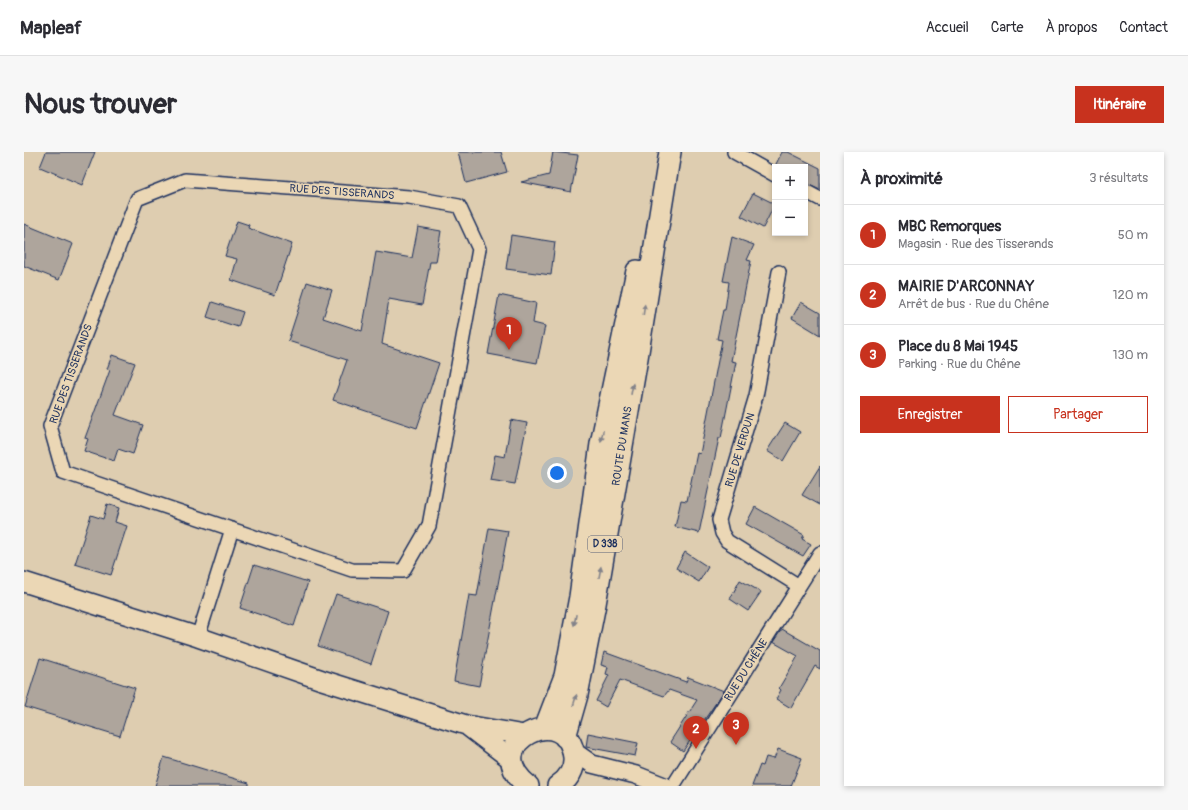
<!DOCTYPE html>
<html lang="fr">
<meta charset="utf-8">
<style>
:root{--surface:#fff;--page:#f7f7f7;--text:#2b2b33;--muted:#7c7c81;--line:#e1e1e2;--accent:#c8321e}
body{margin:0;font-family:Pangolin,sans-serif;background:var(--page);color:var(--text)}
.controls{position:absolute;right:12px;top:12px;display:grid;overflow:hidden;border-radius:0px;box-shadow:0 2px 6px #0003}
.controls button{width:36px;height:36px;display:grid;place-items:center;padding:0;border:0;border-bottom:1px solid var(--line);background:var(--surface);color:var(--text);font:20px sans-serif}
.you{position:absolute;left:533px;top:321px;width:14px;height:14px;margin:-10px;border:3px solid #fff;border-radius:50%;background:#1a73e8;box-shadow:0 0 0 6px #1a73e833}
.badge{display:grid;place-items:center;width:26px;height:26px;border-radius:50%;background:var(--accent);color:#fff;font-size:13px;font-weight:700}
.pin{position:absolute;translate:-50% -33px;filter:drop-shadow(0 1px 2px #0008)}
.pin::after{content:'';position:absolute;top:21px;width:14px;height:12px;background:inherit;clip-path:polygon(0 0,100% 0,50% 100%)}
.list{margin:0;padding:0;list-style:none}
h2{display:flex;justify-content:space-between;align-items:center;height:52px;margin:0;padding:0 16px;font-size:17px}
h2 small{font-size:13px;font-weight:400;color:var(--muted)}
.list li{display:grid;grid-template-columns:26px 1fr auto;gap:12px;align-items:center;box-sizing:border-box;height:60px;padding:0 16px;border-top:1px solid var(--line)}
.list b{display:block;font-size:15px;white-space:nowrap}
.list p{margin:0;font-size:13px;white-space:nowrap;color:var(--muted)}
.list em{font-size:13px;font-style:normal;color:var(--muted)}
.actions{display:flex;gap:8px;padding:12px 16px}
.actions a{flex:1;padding:9px 0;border:1px solid var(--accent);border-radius:0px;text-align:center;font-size:14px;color:var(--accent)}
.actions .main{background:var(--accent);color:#fff}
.map{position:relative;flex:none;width:796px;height:634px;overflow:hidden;border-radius:0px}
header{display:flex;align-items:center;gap:24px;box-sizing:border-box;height:56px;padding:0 20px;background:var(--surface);border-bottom:1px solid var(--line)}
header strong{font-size:19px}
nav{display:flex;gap:22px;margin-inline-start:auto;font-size:14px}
.intro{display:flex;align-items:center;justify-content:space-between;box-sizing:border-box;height:96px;padding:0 24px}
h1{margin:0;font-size:28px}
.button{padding:10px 18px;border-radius:0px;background:var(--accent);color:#fff;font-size:14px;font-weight:700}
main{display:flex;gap:24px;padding:0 24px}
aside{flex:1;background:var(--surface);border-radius:0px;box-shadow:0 2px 6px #0003}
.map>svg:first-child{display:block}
.building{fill:#aea59c;stroke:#1b2f5e}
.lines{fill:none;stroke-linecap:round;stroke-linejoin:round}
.minor-casing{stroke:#1b2f5e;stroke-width:16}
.tertiary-casing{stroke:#1b2f5e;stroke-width:20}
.secondary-casing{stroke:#1b2f5e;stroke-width:22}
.primary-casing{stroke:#1b2f5e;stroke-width:24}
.minor{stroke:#ebd7b5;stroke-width:13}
.tertiary{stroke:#ebd7b5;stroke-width:17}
.secondary{stroke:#ebd7b5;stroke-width:19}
.primary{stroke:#ebd7b5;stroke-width:21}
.oneway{fill:#83838a}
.labels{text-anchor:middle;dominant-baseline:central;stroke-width:3;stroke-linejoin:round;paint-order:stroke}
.shield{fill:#ebd7b5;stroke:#596178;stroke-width:1}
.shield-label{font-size:10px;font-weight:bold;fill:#1b2f5e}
.street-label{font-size:11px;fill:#1b2f5e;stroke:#ebd7b5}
</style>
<header>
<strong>Mapleaf</strong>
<nav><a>Accueil</a><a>Carte</a><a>À propos</a><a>Contact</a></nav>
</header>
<div class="intro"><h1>Nous trouver</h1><a class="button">Itinéraire</a></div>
<main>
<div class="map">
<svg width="796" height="634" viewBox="0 0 796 634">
<rect width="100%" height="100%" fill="#decdb0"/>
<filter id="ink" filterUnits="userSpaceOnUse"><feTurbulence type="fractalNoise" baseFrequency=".025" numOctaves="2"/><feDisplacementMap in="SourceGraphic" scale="8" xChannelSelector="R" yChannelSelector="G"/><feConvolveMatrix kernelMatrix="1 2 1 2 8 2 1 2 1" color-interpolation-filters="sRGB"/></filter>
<g filter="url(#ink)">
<!-- building -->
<path class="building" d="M 22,0 L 71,0 L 58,33 L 16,15 Z
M 434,0 L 477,0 L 483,20 L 442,31 Z
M 529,0 L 554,3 L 547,40 L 497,30 L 525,23 Z
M 758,0 L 764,0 L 796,16 L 796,38 L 781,31 L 781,15 L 751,14 Z
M 729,41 L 751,52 L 739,76 L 717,64 Z
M 213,69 L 225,73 L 224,76 L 268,92 L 251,143 L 207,128 L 213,107 L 201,104 Z
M 0,72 L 49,92 L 35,128 L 0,114 Z
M 394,75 L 417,79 L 412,110 L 406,110 L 398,153 L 365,147 L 358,192 L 415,211 L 393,276 L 309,248 L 323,208 L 264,189 L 283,130 L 308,138 L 299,166 L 338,179 L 352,100 L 388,106 Z
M 487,83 L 531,90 L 527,123 L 482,117 Z
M 708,85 L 730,93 L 723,108 L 727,109 L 707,209 L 712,210 L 697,286 L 695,286 L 675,381 L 651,375 L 657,348 L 663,349 L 673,301 L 676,302 L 698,188 L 693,187 L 699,158 L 701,158 L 705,130 L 699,129 Z
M 475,143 L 512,151 L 509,171 L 521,174 L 513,211 L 464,202 Z
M 188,150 L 219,160 L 214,175 L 183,165 Z
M 777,150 L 796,161 L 796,183 L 768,166 Z
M 88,203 L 111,211 L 91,263 L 119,273 L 109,302 L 94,297 L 90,309 L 60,299 L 64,287 L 61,286 L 86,218 L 83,217 Z
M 487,268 L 503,271 L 491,332 L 466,328 L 471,303 L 481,305 Z
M 761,271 L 776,280 L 759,309 L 743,299 Z
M 796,314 L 796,353 L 778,343 Z
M 83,352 L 95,356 L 91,370 L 103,374 L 87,423 L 51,412 L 67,363 L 79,367 Z
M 731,355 L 780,383 L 778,387 L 787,392 L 779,404 L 722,372 Z
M 465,376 L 484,379 L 455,534 L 430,529 L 445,443 L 453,444 Z
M 661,400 L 684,415 L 675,430 L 652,416 Z
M 230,413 L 284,430 L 270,474 L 216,456 Z
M 716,428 L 737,440 L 724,459 L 706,447 Z
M 312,442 L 364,459 L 347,512 L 294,494 Z
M 758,477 L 796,499 L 796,517 L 791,514 L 767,556 L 752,547 L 757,538 L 755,536 L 774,504 L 749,490 Z
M 580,500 L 662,530 L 664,525 L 700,539 L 659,599 L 646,590 L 673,548 L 645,538 L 640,544 L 596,528 L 582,555 L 572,549 L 585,523 L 582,522 L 584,515 L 577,513 Z
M 16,506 L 111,536 L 96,584 L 1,555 Z
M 564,581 L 614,591 L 611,604 L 562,595 Z
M 754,597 L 778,606 L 767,634 L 728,634 L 736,613 L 739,614 L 742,605 L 750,607 Z
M 140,605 L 225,631 L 225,634 L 131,634 Z"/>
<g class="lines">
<!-- minor casing -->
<g class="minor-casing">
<path id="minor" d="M 710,0 L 751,23
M 161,28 L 385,45 L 435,54 L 455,97 L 405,374 L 379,419 L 328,418 L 39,320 L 26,274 L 113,47 Z
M 781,39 L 796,47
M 755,120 L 732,244 L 695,368 L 698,381 L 703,389 L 775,434
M 174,485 L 208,377
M 649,634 L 796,401"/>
</g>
<!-- tertiary casing -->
<g class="tertiary-casing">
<path id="tertiary" d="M 548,598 L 568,612 L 612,623 L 640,634"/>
</g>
<!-- secondary casing -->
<g class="secondary-casing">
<path id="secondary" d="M 0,430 L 174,485 L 298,528 L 442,573 L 500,583
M 445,575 L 488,608"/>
</g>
<!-- primary casing -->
<g class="primary-casing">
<path id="primary" d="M 521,576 L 541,524 L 556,445 L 577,292 L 613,119
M 541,585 L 553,543 L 571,452 L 613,206 L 646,0
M 504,634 C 451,591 544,546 550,605 C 551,617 544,628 534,634"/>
</g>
<!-- minor -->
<use href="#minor" class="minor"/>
<!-- tertiary -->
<use href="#tertiary" class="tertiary"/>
<!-- secondary -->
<use href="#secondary" class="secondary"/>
<!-- primary -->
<use href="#primary" class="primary"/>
</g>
<!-- one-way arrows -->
<defs><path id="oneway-solid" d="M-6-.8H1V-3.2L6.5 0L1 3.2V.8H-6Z"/></defs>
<g class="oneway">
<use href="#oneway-solid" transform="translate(620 158) rotate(-82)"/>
<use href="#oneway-solid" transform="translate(608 237) rotate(-80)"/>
<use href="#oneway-solid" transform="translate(578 284) rotate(102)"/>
<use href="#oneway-solid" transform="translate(576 420) rotate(-80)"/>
<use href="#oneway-solid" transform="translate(551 468) rotate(101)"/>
<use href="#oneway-solid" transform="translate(551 548) rotate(-73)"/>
</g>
</g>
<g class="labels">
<!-- shield labels -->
<rect class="shield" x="564" y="384" width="34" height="16" rx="3"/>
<g class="shield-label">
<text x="581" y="392">D 338</text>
</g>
<!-- street labels -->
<g class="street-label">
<text transform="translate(318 40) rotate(4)">RUE DES TISSERANDS</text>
<text transform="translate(47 222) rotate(-70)">RUE DES TISSERANDS</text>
<text transform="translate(598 294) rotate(-81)">ROUTE DU MANS</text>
<text transform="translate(716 298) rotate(-73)">RUE DE VERDUN</text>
<text transform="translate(722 518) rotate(-58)">RUE DU CHÊNE</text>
</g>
</g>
</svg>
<div class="controls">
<button>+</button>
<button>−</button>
</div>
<div class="you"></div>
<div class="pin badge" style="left:485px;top:198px">1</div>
<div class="pin badge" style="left:672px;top:597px">2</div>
<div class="pin badge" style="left:712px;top:593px">3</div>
</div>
<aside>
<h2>À proximité<small>3 résultats</small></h2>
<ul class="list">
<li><span class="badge">1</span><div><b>MBC Remorques</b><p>Magasin · Rue des Tisserands</p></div><em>50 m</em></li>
<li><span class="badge">2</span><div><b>MAIRIE D'ARCONNAY</b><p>Arrêt de bus · Rue du Chêne</p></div><em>120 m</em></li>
<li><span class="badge">3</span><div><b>Place du 8 Mai 1945</b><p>Parking · Rue du Chêne</p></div><em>130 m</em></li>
</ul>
<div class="actions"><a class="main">Enregistrer</a><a>Partager</a></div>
</aside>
</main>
